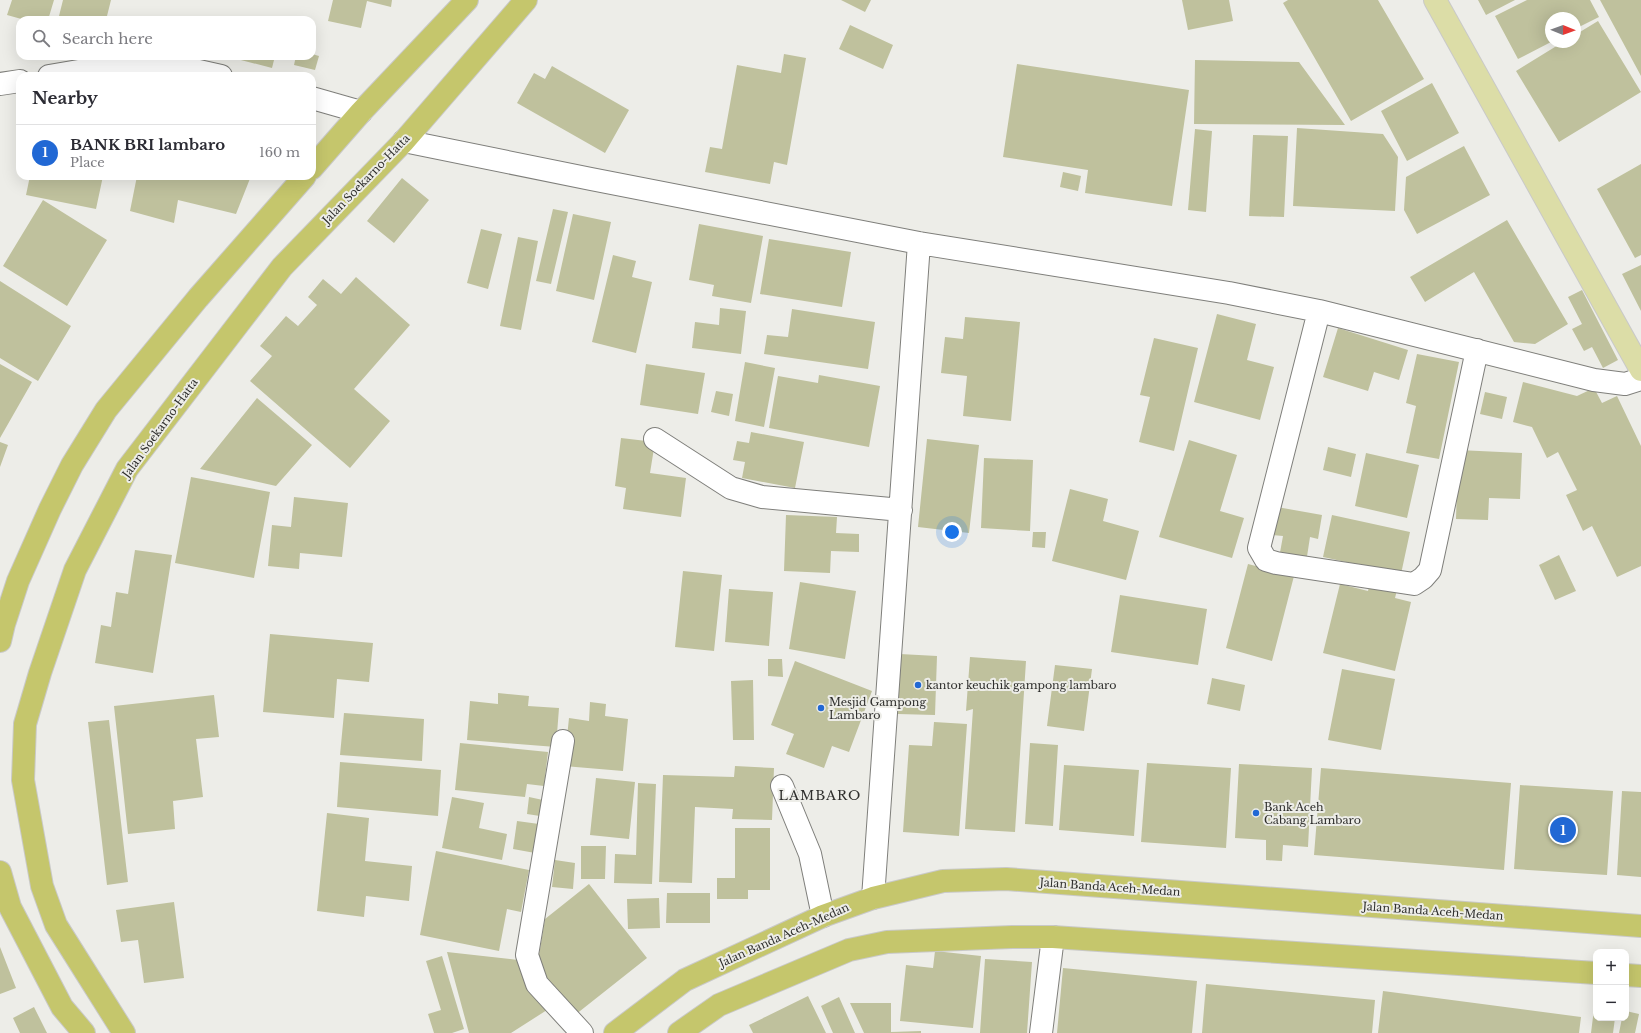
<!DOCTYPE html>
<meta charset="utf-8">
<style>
:root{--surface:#fff;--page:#f2f2f3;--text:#2b2b33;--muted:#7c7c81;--line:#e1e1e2;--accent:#2168d4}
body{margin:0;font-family:"Libre Baskerville",serif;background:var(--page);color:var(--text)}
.controls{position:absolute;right:12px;bottom:12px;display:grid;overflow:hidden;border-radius:8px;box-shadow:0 4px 16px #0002}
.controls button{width:36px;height:36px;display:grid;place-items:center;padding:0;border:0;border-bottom:1px solid var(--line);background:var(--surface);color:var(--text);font:20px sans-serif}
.compass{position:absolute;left:1545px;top:12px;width:36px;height:36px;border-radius:50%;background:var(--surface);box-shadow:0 4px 16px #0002;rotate:91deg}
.you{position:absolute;left:952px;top:532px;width:14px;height:14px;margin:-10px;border:3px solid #fff;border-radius:50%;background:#1a73e8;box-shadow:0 0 0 6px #1a73e833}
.badge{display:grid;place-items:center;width:26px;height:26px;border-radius:50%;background:var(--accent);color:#fff;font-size:13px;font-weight:700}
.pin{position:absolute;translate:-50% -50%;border:2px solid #fff;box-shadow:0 1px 4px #0006}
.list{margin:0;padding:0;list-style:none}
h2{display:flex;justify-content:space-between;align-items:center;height:52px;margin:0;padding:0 16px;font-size:17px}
h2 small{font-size:13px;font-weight:400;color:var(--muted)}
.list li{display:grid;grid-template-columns:26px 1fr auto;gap:12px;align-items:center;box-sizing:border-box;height:56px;padding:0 16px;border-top:1px solid var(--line)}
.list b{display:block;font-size:15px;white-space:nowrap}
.list p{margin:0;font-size:13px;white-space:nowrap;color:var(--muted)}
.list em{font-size:13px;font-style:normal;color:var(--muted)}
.icon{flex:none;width:22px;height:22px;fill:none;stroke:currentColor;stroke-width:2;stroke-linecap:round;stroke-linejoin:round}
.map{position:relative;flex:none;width:1641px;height:1033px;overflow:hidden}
.search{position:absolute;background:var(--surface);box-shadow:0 4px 16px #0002;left:16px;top:16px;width:300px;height:44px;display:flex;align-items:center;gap:10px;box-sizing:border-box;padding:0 14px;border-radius:12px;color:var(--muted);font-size:15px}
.panel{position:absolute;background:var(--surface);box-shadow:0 4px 16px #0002;left:16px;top:72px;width:300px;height:108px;border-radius:12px}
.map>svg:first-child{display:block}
.building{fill:#bfc19d}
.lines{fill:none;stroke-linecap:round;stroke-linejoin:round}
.minor-casing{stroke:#7f7f7b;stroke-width:24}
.major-casing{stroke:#c9c9c8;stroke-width:24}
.highway-casing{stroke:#c9c9c8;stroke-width:24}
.minor{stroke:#fff;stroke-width:22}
.major{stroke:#dcdda7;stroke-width:22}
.highway{stroke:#c5c66c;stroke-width:22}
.poi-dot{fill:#2168d4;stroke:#edede8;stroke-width:1.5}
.labels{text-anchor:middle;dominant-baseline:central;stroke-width:4;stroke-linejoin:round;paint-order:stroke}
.street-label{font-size:11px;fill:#2e2e2c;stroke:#edede8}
.poi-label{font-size:11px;fill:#2e2e2c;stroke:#edede8;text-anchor:start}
.quarter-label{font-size:13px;letter-spacing:1px;fill:#2e2e2c;stroke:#edede8}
</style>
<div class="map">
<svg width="1641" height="1033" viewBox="0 0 1641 1033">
<rect width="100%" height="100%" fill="#edede8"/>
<!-- building -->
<path class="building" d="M 12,0 L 54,0 L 48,20 L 25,20 L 7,15 Z
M 63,0 L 111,0 L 106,20 L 58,20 Z
M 333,0 L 392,0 L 391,7 L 367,1 L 361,28 L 328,21 Z
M 841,0 L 871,0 L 865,12 Z
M 1182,0 L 1229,0 L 1233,21 L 1188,30 Z
M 1288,0 L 1378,0 L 1424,79 L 1351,121 L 1283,3 Z
M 1478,0 L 1515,0 L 1486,15 Z
M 1527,0 L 1590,0 L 1599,17 L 1575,29 L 1575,18 L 1551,18 L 1551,42 L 1518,59 L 1495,16 Z
M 1600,0 L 1641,0 L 1641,76 Z
M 1598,21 L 1641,92 L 1559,142 L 1516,71 L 1563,42 L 1575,42 L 1575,35 Z
M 850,25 L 893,45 L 883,69 L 839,49 Z
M 312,54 L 319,56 L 315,70 L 294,65 L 296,56 L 312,56 Z
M 784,54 L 806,58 L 787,165 L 774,162 L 770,184 L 705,172 L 710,147 L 722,149 L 737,65 L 781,73 Z
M 238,56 L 275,56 L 272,68 L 237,59 Z
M 1195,60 L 1299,62 L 1345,125 L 1194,124 Z
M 1017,64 L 1189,90 L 1172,206 L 1085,193 L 1088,170 L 1003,157 Z
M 552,66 L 629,110 L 605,153 L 517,103 L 534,73 L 545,79 Z
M 1432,83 L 1459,133 L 1407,161 L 1381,111 Z
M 1297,128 L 1383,134 L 1398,157 L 1395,211 L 1293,206 Z
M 1195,129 L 1212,131 L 1206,212 L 1188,210 Z
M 1253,135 L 1288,136 L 1284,217 L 1249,216 Z
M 1464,146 L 1490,195 L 1417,234 L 1404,210 L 1406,177 Z
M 1641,164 L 1641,255 L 1635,258 L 1597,189 Z
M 1063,172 L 1081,176 L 1078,191 L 1060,187 Z
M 30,176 L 103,176 L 96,209 L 26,195 Z
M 137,176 L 251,176 L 236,214 L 178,200 L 174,223 L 130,211 Z
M 402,178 L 429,200 L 394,243 L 367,221 Z
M 43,200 L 107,240 L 67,306 L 3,266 Z
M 553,209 L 568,212 L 551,284 L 536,281 Z
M 573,214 L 611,222 L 594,300 L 556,291 Z
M 1507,220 L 1568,324 L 1535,344 L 1514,342 L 1474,272 L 1425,302 L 1410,277 Z
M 699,224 L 763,236 L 751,303 L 712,296 L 714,285 L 689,280 Z
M 481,229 L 502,234 L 488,289 L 467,283 Z
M 518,237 L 538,241 L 521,330 L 500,326 Z
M 769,239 L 851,252 L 842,307 L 760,294 Z
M 613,255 L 636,261 L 632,277 L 652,282 L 636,353 L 592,342 Z
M 1641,265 L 1641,311 L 1622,274 Z
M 356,277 L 410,325 L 354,389 L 390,421 L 350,468 L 250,381 L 272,356 L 260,346 L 286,316 L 298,326 L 317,305 L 308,297 L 323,279 L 341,294 Z
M 0,281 L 71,326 L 38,381 L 0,358 Z
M 1582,290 L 1618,360 L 1603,368 L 1592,347 L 1584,351 L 1572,329 L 1582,324 L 1568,297 Z
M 720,308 L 746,311 L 741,354 L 692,348 L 695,322 L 719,325 Z
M 792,309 L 875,322 L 868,369 L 764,354 L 767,335 L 788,337 Z
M 1217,314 L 1256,324 L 1247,360 L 1274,367 L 1260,420 L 1194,402 Z
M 965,317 L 1020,322 L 1011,421 L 963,416 L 967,376 L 941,373 L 945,337 L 963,339 Z
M 1338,328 L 1408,350 L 1399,380 L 1374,372 L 1368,391 L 1323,377 Z
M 1154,338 L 1198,348 L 1174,451 L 1139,442 L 1150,397 L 1140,395 Z
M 1417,354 L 1459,362 L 1439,459 L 1406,453 L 1416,406 L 1406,403 Z
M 745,362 L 775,368 L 764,427 L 735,421 Z
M 0,364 L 32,382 L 0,438 Z
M 646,364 L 705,373 L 698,414 L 640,405 Z
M 819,375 L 880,386 L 869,447 L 769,428 L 778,376 L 818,383 Z
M 1523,382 L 1577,396 L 1594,388 L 1602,403 L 1617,396 L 1641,446 L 1641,566 L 1617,577 L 1592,526 L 1583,531 L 1566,495 L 1577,490 L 1558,452 L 1547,458 L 1532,427 L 1513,422 Z
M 716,391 L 733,394 L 729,416 L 711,412 Z
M 1485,392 L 1507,397 L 1502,419 L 1480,414 Z
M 257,398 L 312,445 L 276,486 L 200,469 Z
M 751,432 L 804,442 L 795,488 L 742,478 L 745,462 L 733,460 L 737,441 L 749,443 Z
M 621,438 L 655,442 L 650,473 L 686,478 L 681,517 L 623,509 L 626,488 L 615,486 Z
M 927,439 L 979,445 L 969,533 L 918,527 Z
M 1189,440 L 1237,455 L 1220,511 L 1244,518 L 1232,558 L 1159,537 Z
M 0,442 L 8,445 L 0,467 Z
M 1328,447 L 1356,454 L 1351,477 L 1323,470 Z
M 1458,450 L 1522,453 L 1520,499 L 1489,498 L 1488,520 L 1456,519 Z
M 1366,453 L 1419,465 L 1407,518 L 1355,506 Z
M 984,458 L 1033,460 L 1030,531 L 981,528 Z
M 191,477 L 270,492 L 254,578 L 175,563 Z
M 1070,489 L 1108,499 L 1103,521 L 1139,531 L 1126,580 L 1052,561 Z
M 294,497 L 348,503 L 342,557 L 300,553 L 299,569 L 268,566 L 272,525 L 291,527 Z
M 1277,507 L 1322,515 L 1318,539 L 1310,537 L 1306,563 L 1279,558 L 1283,536 L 1272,535 Z
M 786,515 L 837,517 L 836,533 L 859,534 L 859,552 L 831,551 L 830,573 L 784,571 Z
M 1332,515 L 1410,532 L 1401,574 L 1323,557 Z
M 1033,532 L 1046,532 L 1045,548 L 1032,547 Z
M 135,550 L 172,555 L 153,673 L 95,663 L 101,625 L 111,627 L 116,592 L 128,594 Z
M 1559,555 L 1576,591 L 1555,600 L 1539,565 Z
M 1248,564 L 1294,576 L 1272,661 L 1226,648 Z
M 683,571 L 722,575 L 714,651 L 675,647 Z
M 800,582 L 856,591 L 845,659 L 789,649 Z
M 1370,583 L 1397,590 L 1395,598 L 1411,602 L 1395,671 L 1323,653 L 1340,584 L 1368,591 Z
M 729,589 L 773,592 L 769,646 L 725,642 Z
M 1120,595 L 1207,609 L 1198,665 L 1111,652 Z
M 270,634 L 373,643 L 369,682 L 337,679 L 334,718 L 263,712 Z
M 900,654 L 937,656 L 935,715 L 898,714 Z
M 970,657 L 1026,661 L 1015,832 L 965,829 L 973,709 L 966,711 Z
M 768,659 L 782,659 L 783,677 L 768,676 Z
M 795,661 L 872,691 L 849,752 L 832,746 L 824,768 L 786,754 L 794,734 L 771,725 Z
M 1055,665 L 1092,669 L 1084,731 L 1047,726 Z
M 1342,669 L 1395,679 L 1381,750 L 1328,740 Z
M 1212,678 L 1245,685 L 1240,711 L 1207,704 Z
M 753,680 L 754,740 L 733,740 L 731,681 Z
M 498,693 L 529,696 L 528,706 L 559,708 L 556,747 L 467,740 L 470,701 L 498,704 Z
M 214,695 L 219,737 L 196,739 L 203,797 L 173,801 L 175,829 L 128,834 L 114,706 Z
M 590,702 L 606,704 L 605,716 L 628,719 L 623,771 L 564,766 L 569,718 L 589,721 Z
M 344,713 L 424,719 L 422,761 L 340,755 Z
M 109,720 L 128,882 L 107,885 L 88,722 Z
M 934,722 L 967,724 L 959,836 L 903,832 L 909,745 L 932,746 Z
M 460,743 L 548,752 L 544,786 L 527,784 L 525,797 L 455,790 Z
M 1030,743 L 1058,745 L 1053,826 L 1025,824 Z
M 340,762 L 441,770 L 438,816 L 337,807 Z
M 1147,763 L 1231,768 L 1226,848 L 1141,842 Z
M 1239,764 L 1312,768 L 1308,847 L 1283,845 L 1282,861 L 1266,860 L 1266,840 L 1235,838 Z
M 1064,765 L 1139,770 L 1134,836 L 1059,830 Z
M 735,766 L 774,768 L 772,820 L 732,819 L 733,809 L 695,807 L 692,883 L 659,882 L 663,775 L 734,777 Z
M 1321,768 L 1511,783 L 1504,870 L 1314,855 Z
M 596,778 L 635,782 L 629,839 L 590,835 Z
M 638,783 L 656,784 L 652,884 L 614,883 L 615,854 L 636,855 Z
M 1520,785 L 1613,791 L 1607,875 L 1514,869 Z
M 1622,791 L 1641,792 L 1641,877 L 1617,875 Z
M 452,797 L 484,803 L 479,828 L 507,834 L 502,860 L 442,848 Z
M 529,797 L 543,800 L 540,816 L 527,814 Z
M 327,813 L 369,818 L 365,861 L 412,866 L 409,901 L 366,896 L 364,917 L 317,911 Z
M 517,821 L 539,824 L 535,853 L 513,849 Z
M 735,828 L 770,828 L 770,890 L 748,890 L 748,899 L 717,899 L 717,878 L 735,878 Z
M 581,846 L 606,846 L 605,879 L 581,879 Z
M 436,851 L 529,870 L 521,912 L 507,909 L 499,951 L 420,935 Z
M 555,860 L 575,863 L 573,889 L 552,887 Z
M 589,884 L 647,958 L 575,1015 L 537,967 L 545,919 Z
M 667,893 L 710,893 L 710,923 L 666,923 Z
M 659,898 L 660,928 L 628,929 L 627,899 Z
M 174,902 L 184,978 L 144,983 L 138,940 L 121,942 L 116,910 Z
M 0,947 L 16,988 L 0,994 Z
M 935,951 L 981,956 L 973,1028 L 900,1021 L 906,965 L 933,968 Z
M 447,952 L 518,960 L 547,1010 L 511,1033 L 469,1033 Z
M 442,956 L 464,1029 L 452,1033 L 434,1033 L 428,1014 L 441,1010 L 426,961 Z
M 985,959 L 1032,962 L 1027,1033 L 980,1033 Z
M 1063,968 L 1197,981 L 1192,1033 L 1057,1033 Z
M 1206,984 L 1375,1000 L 1372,1033 L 1202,1033 Z
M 1383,991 L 1581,1017 L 1579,1033 L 1378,1033 Z
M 808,996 L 826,1033 L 753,1033 L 749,1025 Z
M 839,997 L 855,1033 L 833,1033 L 821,1006 Z
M 850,1003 L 891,1003 L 891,1033 L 864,1033 Z
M 34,1007 L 47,1033 L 20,1033 L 13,1018 Z
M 1594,1009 L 1596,1009 L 1596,1018 L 1615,1018 L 1613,1033 L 1591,1033 Z
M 1626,1011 L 1639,1014 L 1635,1033 L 1619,1033 L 1622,1018 L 1626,1018 Z
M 921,1031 L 921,1033 L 891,1033 L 891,1032 Z"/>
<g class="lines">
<!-- minor casing -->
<g class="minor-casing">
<path id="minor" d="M 49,76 L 96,68 L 172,65 L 221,76
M 0,84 L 20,81
M 312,98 L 361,112
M 404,141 L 591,179 L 919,243 L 1229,293 L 1319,311 L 1594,380 L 1625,384 L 1641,379
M 1319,311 L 1259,548 L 1266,560 L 1276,563 L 1414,584 L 1423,578 L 1430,570 L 1477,350
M 655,439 L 731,488 L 762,497 L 901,510
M 563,741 L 527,955 L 537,984 L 582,1033
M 782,786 L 810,854 L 823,916
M 873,898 L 919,243
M 1041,1033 L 1053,937"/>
</g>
<!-- major casing -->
<g class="major-casing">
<path id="major" d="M 1435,0 L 1641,370"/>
</g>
<!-- highway casing -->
<g class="highway-casing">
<path id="highway" d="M 312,168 L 361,112 L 467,0
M 0,641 L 4,624 L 18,581 L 50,509 L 72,465 L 106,410 L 198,298 L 305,176
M 0,872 L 10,907 L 62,1007 L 84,1033
M 1626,975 L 1641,976
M 124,1033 L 56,925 L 42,886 L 23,780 L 25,724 L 40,673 L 75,570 L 127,469 L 282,267 L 404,141 L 526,0
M 615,1033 L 685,980 L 823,916 L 873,898 L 943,881 L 1006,879 L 1641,926
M 679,1033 L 719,1005 L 849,950 L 887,942 L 1012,937 L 1053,937 L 1596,973"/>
</g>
<!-- minor -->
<use href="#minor" class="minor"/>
<!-- major -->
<use href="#major" class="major"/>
<!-- highway -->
<use href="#highway" class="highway"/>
</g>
<!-- markers -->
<g class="poi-dot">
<circle cx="918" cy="685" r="4"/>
<circle cx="821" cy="708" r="4"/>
<circle cx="1256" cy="813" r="4"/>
</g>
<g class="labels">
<!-- street labels -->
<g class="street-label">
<text transform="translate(366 179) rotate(-46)">Jalan Soekarno-Hatta</text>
<text transform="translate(160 428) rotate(-54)">Jalan Soekarno-Hatta</text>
<text transform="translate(1110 887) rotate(4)">Jalan Banda Aceh-Medan</text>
<text transform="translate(1433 911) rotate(4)">Jalan Banda Aceh-Medan</text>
<text transform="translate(784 935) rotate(-24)">Jalan Banda Aceh-Medan</text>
</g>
<!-- poi labels -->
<g class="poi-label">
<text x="926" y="685">kantor keuchik gampong lambaro</text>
<text x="829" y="702">Mesjid Gampong<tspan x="829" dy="13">Lambaro</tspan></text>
<text x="1264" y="807">Bank Aceh<tspan x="1264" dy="13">Cabang Lambaro</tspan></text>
</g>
<!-- quarter labels -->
<g class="quarter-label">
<text x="820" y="795">LAMBARO</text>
</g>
</g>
</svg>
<div class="controls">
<button>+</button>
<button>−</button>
</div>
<svg class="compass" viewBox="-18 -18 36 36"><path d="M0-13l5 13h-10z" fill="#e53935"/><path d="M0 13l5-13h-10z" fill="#7c7c81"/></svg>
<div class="you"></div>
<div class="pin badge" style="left:1563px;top:830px">1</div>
<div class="search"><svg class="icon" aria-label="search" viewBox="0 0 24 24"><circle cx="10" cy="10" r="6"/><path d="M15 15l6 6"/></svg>Search here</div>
<section class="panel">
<h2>Nearby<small></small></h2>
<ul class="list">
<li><span class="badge">1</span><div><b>BANK BRI lambaro</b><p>Place</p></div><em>160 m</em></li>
</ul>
</section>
</div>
